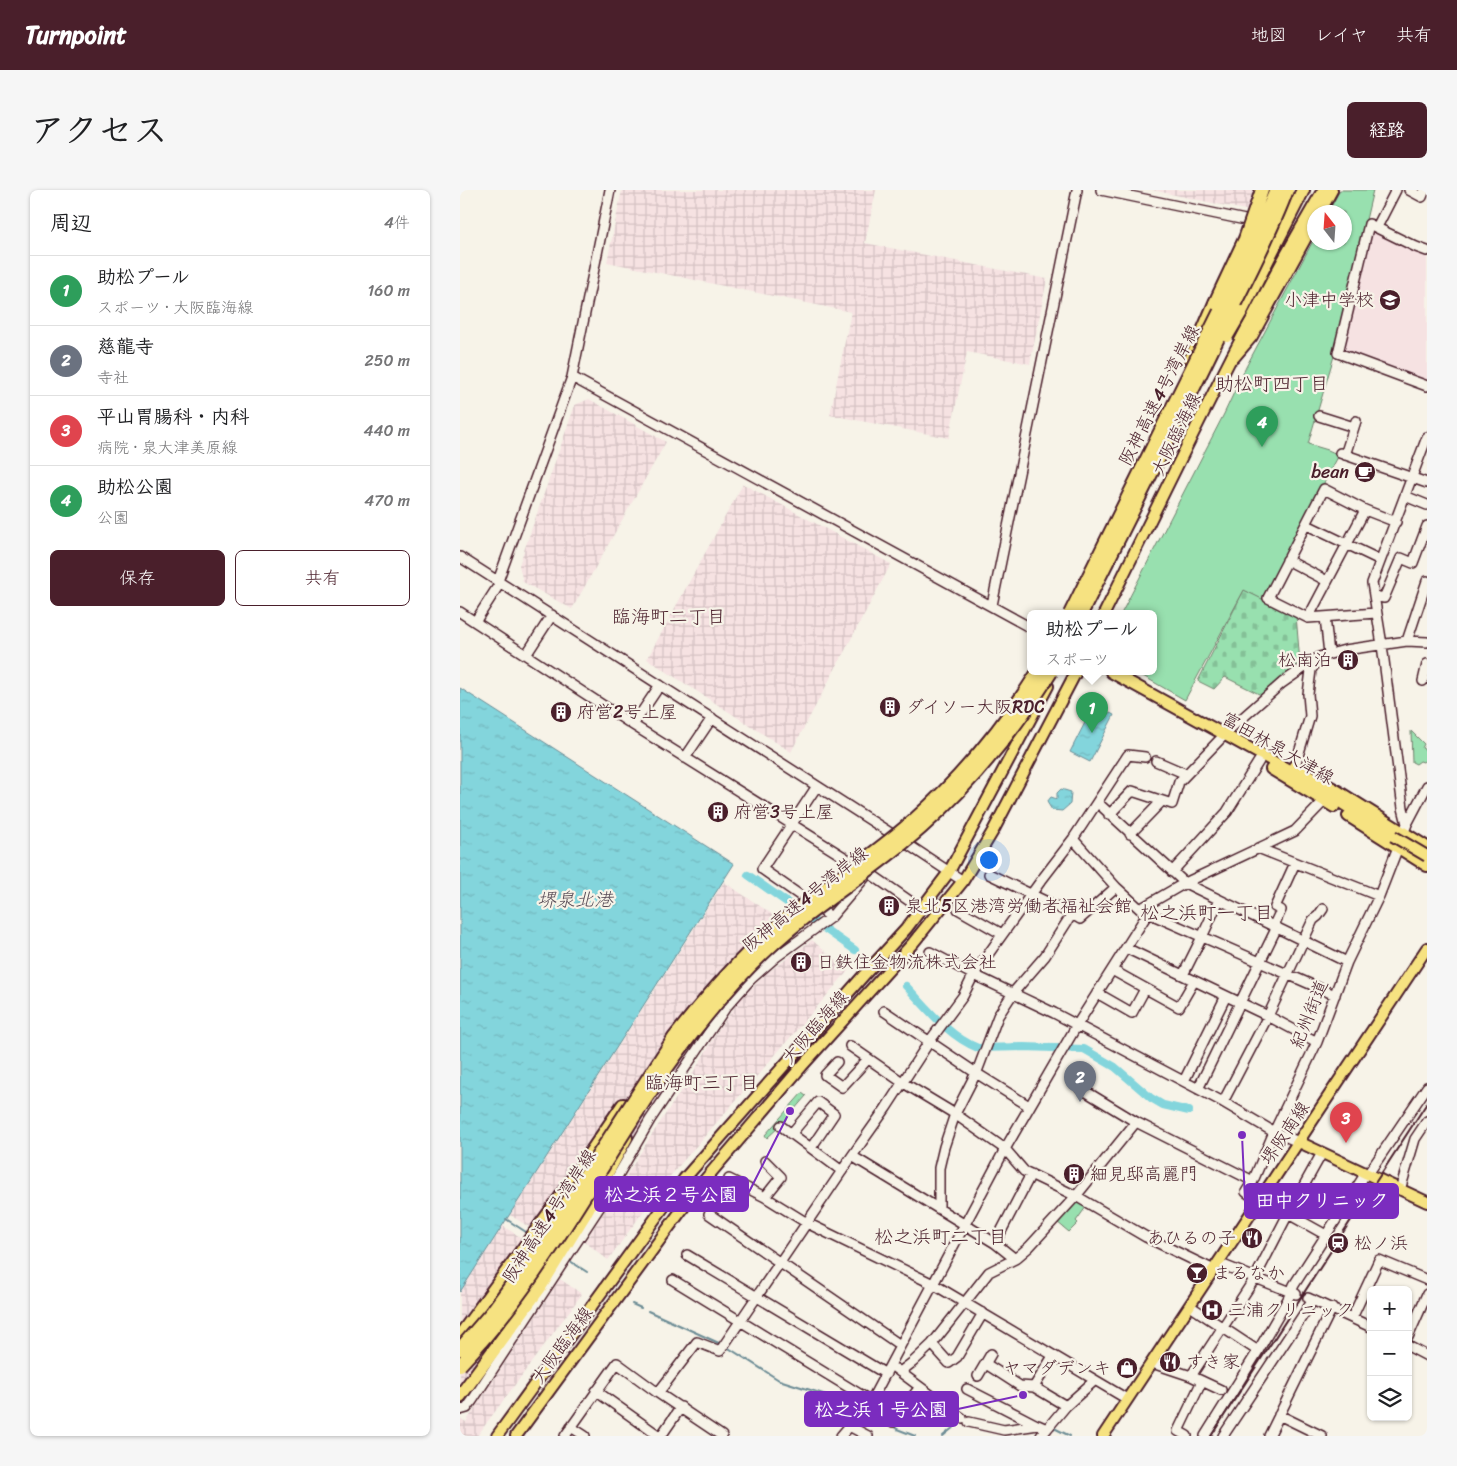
<!DOCTYPE html>
<html lang="ja">
<meta charset="utf-8">
<style>
:root{--surface:#fff;--page:#f6f6f6;--text:#202124;--muted:#757577;--line:#e0e0e0;--accent:#4a1f2b}
body{margin:0;font-family:Sriracha,"Klee One",sans-serif;background:var(--page);color:var(--text)}
.controls{position:absolute;right:15px;bottom:15px;display:grid;overflow:hidden;border-radius:8px;box-shadow:0 1px 4px #0004}
.controls button{width:45px;height:45px;display:grid;place-items:center;padding:0;border:0;border-bottom:1px solid var(--line);background:var(--surface);color:var(--text);font:25px sans-serif}
.compass{position:absolute;left:847px;top:15px;width:45px;height:45px;border-radius:50%;background:var(--surface);box-shadow:0 1px 4px #0004;rotate:343deg}
.you{position:absolute;left:528px;top:669px;width:18px;height:18px;margin:-12px;border:4px solid #fff;border-radius:50%;background:#1a73e8;box-shadow:0 0 0 8px #1a73e833}
.badge{display:grid;place-items:center;width:32px;height:32px;border-radius:50%;background:var(--accent);color:#fff;font-size:16px;font-weight:700}
.pin{position:absolute;translate:-50% -41px;filter:drop-shadow(0 1px 2px #0008)}
.pin::after{content:'';position:absolute;top:26px;width:18px;height:15px;background:inherit;clip-path:polygon(0 0,100% 0,50% 100%)}
.popup{position:absolute;left:567px;top:420px;width:130px;height:65px;box-sizing:border-box;display:grid;place-content:center;border-radius:8px;background:var(--surface);filter:drop-shadow(0 1px 4px #0005);font-size:16px;white-space:nowrap;color:var(--muted)}
.popup b{font-size:19px;color:var(--text)}
.popup::after{content:'';position:absolute;left:50%;top:100%;margin-left:-10px;border:10px solid transparent;border-top-color:var(--surface)}
.list{margin:0;padding:0;list-style:none}
h2{display:flex;justify-content:space-between;align-items:center;height:65px;margin:0;padding:0 20px;font-size:21px}
h2 small{font-size:16px;font-weight:400;color:var(--muted)}
.list li{display:grid;grid-template-columns:32px 1fr auto;gap:15px;align-items:center;box-sizing:border-box;height:70px;padding:0 20px;border-top:1px solid var(--line)}
.list b{display:block;font-size:19px;white-space:nowrap}
.list p{margin:0;font-size:16px;white-space:nowrap;color:var(--muted)}
.list em{font-size:16px;font-style:normal;color:var(--muted)}
.actions{display:flex;gap:10px;padding:15px 20px}
.actions a{flex:1;padding:11px 0;border:1px solid var(--accent);border-radius:8px;text-align:center;font-size:18px;color:var(--accent)}
.actions .main{background:var(--accent);color:#fff}
.icon{flex:none;width:28px;height:28px;fill:none;stroke:currentColor;stroke-width:2;stroke-linecap:round;stroke-linejoin:round}
.map{position:relative;flex:none;width:967px;height:1246px;overflow:hidden;border-radius:8px}
header{display:flex;align-items:center;gap:30px;box-sizing:border-box;height:70px;padding:0 25px;background:var(--accent);color:#fff}
header strong{font-size:24px}
nav{display:flex;gap:28px;margin-inline-start:auto;font-size:18px}
.intro{display:flex;align-items:center;justify-content:space-between;box-sizing:border-box;height:120px;padding:0 30px}
h1{margin:0;font-size:35px}
.button{padding:12px 22px;border-radius:8px;background:var(--accent);color:#fff;font-size:18px;font-weight:700}
main{display:flex;gap:30px;padding:0 30px}
aside{flex:1;background:var(--surface);border-radius:8px;box-shadow:0 1px 4px #0004}
.map>svg:first-child{display:block}
.built{fill:#f6e2e2}
.industrial{fill:url(#industrial-grid)}
.cemetery{fill:url(#cemetery-stones);stroke:#71806d}
.park{fill:#98e0af;stroke:#71806d}
.water{fill:url(#water-ripples);stroke:#6c8c95}
.lines{fill:none;stroke-linecap:round;stroke-linejoin:round}
.stream{stroke:#6c8c95;stroke-width:2}
.canal{stroke:#83d5dc;stroke-width:8}
.minor-casing{stroke:#4a1f2b;stroke-width:12}
.major-casing{stroke:#4a1f2b;stroke-width:14}
.highway-casing{stroke:#4a1f2b;stroke-width:16}
.minor{stroke:#f7f3e8;stroke-width:9}
.major{stroke:#f6e281;stroke-width:10}
.highway{stroke:#f6e281;stroke-width:12}
.rail{stroke:#4a1f2b;stroke-width:2}
.major-bridge-casing{stroke:#4a1f2b;stroke-width:14;stroke-linecap:butt}
.highway-bridge-casing{stroke:#4a1f2b;stroke-width:16;stroke-linecap:butt}
.major-bridge{stroke:#f6e281;stroke-width:10}
.highway-bridge{stroke:#f6e281;stroke-width:12}
.labels{text-anchor:middle;dominant-baseline:central;stroke-width:4.5;stroke-linejoin:round;paint-order:stroke}
.poi-label{font-size:18px;fill:#4a1f2b;stroke:#f7f3e8;text-anchor:start}
.street-label{font-size:18px;fill:#4a1f2b;stroke:#f7f3e8}
.neighbourhood-label{font-size:19px;fill:#4a1f2b;stroke:#f7f3e8}
.water-label{font-size:19px;font-style:italic;fill:#584c57;stroke:#f7f3e8}
.leader{fill:none;stroke:#7b2cbf;stroke-width:2}
.callout-dot{fill:#7b2cbf;stroke:#f7f3e8;stroke-width:2}
.callout{fill:#7b2cbf;stroke:#7b2cbf;stroke-width:2}
.callout-label{font-size:19px;text-anchor:middle;font-weight:bold;fill:#fff}
</style>
<header>
<strong>Turnpoint</strong>
<nav><a>地図</a><a>レイヤ</a><a>共有</a></nav>
</header>
<div class="intro"><h1>アクセス</h1><a class="button">経路</a></div>
<main>
<aside>
<h2>周辺<small>4件</small></h2>
<ul class="list">
<li><span class="badge" style="background:#2e9e5b">1</span><div><b>助松プール</b><p>スポーツ · 大阪臨海線</p></div><em>160 m</em></li>
<li><span class="badge" style="background:#6b7280">2</span><div><b>慈龍寺</b><p>寺社</p></div><em>250 m</em></li>
<li><span class="badge" style="background:#e0444e">3</span><div><b>平山胃腸科・内科</b><p>病院 · 泉大津美原線</p></div><em>440 m</em></li>
<li><span class="badge" style="background:#2e9e5b">4</span><div><b>助松公園</b><p>公園</p></div><em>470 m</em></li>
</ul>
<div class="actions"><a class="main">保存</a><a>共有</a></div>
</aside>
<div class="map">
<svg width="967" height="1246" viewBox="0 0 967 1246">
<defs>
<pattern id="industrial-grid" width="8" height="8" patternUnits="userSpaceOnUse" patternTransform="scale(1.25)"><rect width="8" height="8" fill="#f6e2e2"/><path d="M0 4h8M4 0v8" fill="none" stroke="#d4c1c2"/></pattern>
<pattern id="cemetery-stones" width="16" height="16" patternUnits="userSpaceOnUse" patternTransform="scale(1.25)"><rect width="16" height="16" fill="#98e0af"/><path d="M2 7V4a2 2 0 0 1 4 0v3zM10 15v-3a2 2 0 0 1 4 0v3z" fill="#84c097"/></pattern>
<pattern id="water-ripples" width="26" height="14" patternUnits="userSpaceOnUse" patternTransform="scale(1.25)"><rect width="26" height="14" fill="#83d5dc"/><path d="M2 4q2-2 4 0t4 0M15 11q2-2 4 0t4 0" fill="none" stroke="#73b6bd"/></pattern>
</defs>
<rect width="100%" height="100%" fill="#f7f3e8"/>
<filter id="ink" filterUnits="userSpaceOnUse"><feTurbulence type="fractalNoise" baseFrequency=".02" numOctaves="2"/><feDisplacementMap in="SourceGraphic" scale="10" xChannelSelector="R" yChannelSelector="G"/><feConvolveMatrix kernelMatrix="1 2 1 2 8 2 1 2 1" color-interpolation-filters="sRGB"/></filter>
<g filter="url(#ink)">
<!-- built -->
<path class="built" d="M 914,39 L 967,64 L 967,193 L 884,162 L 881,156 L 909,41 Z"/>
<!-- industrial -->
<path class="industrial" d="M 162,0 L 416,0 L 405,53 L 587,89 L 570,174 L 507,162 L 489,248 L 370,225 L 391,122 L 147,72 Z
M 692,0 L 798,0 L 790,21 Z
M 129,209 L 206,252 L 112,419 L 63,392 L 59,375 L 115,215 Z
M 283,294 L 431,374 L 331,562 L 187,469 Z
M 264,692 L 339,742 L 303,772 L 277,798 L 259,819 L 248,835 L 107,1061 L 50,1025 Z
M 352,750 L 388,781 L 205,992 L 148,1070 L 125,1052 L 189,949 L 236,878 L 259,839 L 279,811 L 306,784 Z
M 43,1036 L 98,1071 L 7,1210 L 0,1214 L 0,1103 Z
M 100,1089 L 122,1104 L 17,1246 L 0,1246 L 0,1228 L 6,1232 Z"/>
<!-- cemetery -->
<path class="cemetery" d="M 784,400 L 836,425 L 840,473 L 801,505 L 765,487 L 754,499 L 738,491 Z"/>
<!-- park -->
<path class="park" d="M 880,0 L 913,0 L 874,166 L 848,254 L 868,260 L 879,265 L 802,409 L 784,400 L 725,510 L 676,482 L 693,482 L 693,424 L 661,424 L 764,224 L 786,177 L 854,49 L 854,52 L 884,52 L 884,22 L 868,22 Z
M 951,541 L 964,554 L 962,558 L 967,561 L 967,569 L 963,572 L 960,571 L 956,574 L 952,572 Z
M 342,903 L 346,906 L 320,936 L 307,948 L 305,945 Z
M 615,1011 L 626,1017 L 616,1031 L 618,1033 L 609,1042 L 597,1032 Z"/>
<!-- water -->
<path class="water" d="M 0,498 L 274,674 L 0,1102 Z
M 634,515 L 654,525 L 630,572 L 610,562 Z
M 601,599 L 611,602 L 610,614 L 602,621 L 592,620 L 587,612 L 591,607 L 597,609 L 597,603 Z"/>
<g class="lines">
<!-- stream -->
<path class="stream" d="M 46,1029 L 66,1042
M 110,1071 L 127,1082
M 172,1114 L 181,1118
M 188,1121 L 261,1154
M 267,1157 L 319,1190 L 401,1216
M 411,1219 L 437,1239 L 455,1246
M 592,1237 L 610,1246
M 483,1246 L 501,1231"/>
<!-- canal -->
<path class="canal" d="M 288,685 L 395,760
M 446,796 C 467,818 489,847 518,858 L 564,857 L 624,859 L 655,877 L 691,908 L 703,915 L 729,921"/>
<!-- minor casing -->
<g class="minor-casing">
<path id="minor" d="M 641,0 L 795,32
M 949,0 L 962,7 L 965,0
M 917,37 L 936,0
M 967,61 L 956,57 L 909,34 L 878,163 L 967,196
M 112,187 L 571,438
M 859,226 L 894,237
M 880,263 L 967,293
M 885,265 L 896,231
M 945,306 L 967,315
M 847,335 L 920,370
M 0,367 L 432,644 L 503,691
M 827,370 L 867,391
M 38,391 L 112,187 L 150,0
M 914,406 L 924,408 L 941,368 L 953,373 L 967,336
M 532,415 L 617,0
M 0,422 L 173,535 L 408,682 L 451,712
M 916,423 L 848,428 L 808,408 L 864,299 L 905,320 L 936,332
M 865,427 L 869,464
M 848,428 L 905,320
M 15,432 L 40,393
M 947,451 L 967,391
M 66,465 L 92,425
M 963,491 L 967,474
M 173,535 L 200,495
M 225,568 L 252,528
M 696,571 L 726,584
M 835,576 L 850,526 L 848,504 L 851,480 L 857,471
M 357,596 L 302,679 L 371,727
M 638,613 L 725,693 L 887,772
M 649,625 L 672,601 L 712,614 L 719,592 L 771,538 L 822,493 L 859,467 L 885,460 L 947,451 L 967,452
M 947,634 L 943,618 L 922,455 L 912,393 L 967,247
M 670,644 L 702,611
M 613,649 L 656,697
M 798,658 L 919,706
M 712,682 L 767,622 L 799,571
M 529,684 L 612,724
M 498,719 L 542,744
M 680,719 L 725,693 L 835,641 L 864,611
M 814,735 L 821,720 L 815,717 L 835,673
M 666,758 L 808,826 L 857,852
M 470,762 L 510,783 L 594,823 L 763,912 L 814,942 L 839,952
M 652,780 L 719,817 L 734,791
M 723,785 L 742,747 L 759,710
M 637,803 L 672,823 L 685,799
M 424,821 L 516,883 L 569,916
M 390,856 L 442,892 L 495,924 L 545,959 L 564,981 L 616,1006 L 686,1047 L 754,1080
M 377,872 L 365,885 L 382,897 L 408,869
M 724,891 L 766,806
M 620,898 L 676,932 L 793,991
M 738,899 L 817,737
M 763,912 L 808,826 L 853,730 L 858,726 L 863,719
M 321,936 L 382,981
M 331,944 L 358,912 L 374,924 L 351,958
M 392,966 L 535,1053 L 555,1069
M 908,984 L 967,897
M 269,989 L 305,1007 L 347,1033 L 473,1094 L 667,1209
M 940,1000 L 955,949 L 967,931
M 839,1004 L 880,1024
M 305,1007 L 321,987 L 305,971
M 479,1019 L 479,978 L 484,957 L 495,924 L 518,879 L 538,826 L 553,803 L 585,766 L 612,724 L 620,729 L 656,697 L 680,719 L 688,723 L 875,805
M 249,1024 L 440,1155
M 866,1045 L 805,1011 L 799,1012 L 786,1002 L 793,991 L 814,942 L 857,852 L 887,772 L 919,706 L 947,634 L 967,596
M 535,1053 L 571,984
M 227,1065 L 426,1184
M 758,1073 L 836,1104
M 213,1090 L 411,1211
M 848,1108 L 911,1137
M 730,1116 L 798,1161
M 892,1128 L 919,1070 L 967,1090
M 948,1147 L 967,1104
M 472,1154 L 489,1173 L 497,1167 L 523,1123
M 948,1156 L 967,1166
M 692,1173 L 731,1186 L 761,1200
M 526,1174 L 560,1196 L 574,1197 L 606,1216
M 436,1179 L 502,1228
M 440,1182 L 453,1172 L 472,1154 L 529,1082 L 555,1069 L 569,1057 L 616,1006 L 676,932
M 518,1186 L 531,1164
M 731,1186 L 795,1088 L 828,1024 L 862,963
M 574,1197 L 593,1166
M 507,1199 L 577,1235
M 136,1201 L 199,1246
M 198,1203 L 237,1152 L 260,1161 L 392,966 L 426,918 L 469,852 L 503,806 L 514,784 L 580,692 L 613,649 L 668,565 L 685,567
M 0,1220 L 7,1218 L 12,1211 L 139,1018 L 190,930 L 266,817 L 291,789 L 316,767 L 371,727 L 406,686
M 819,1225 L 862,1246
M 433,1232 L 460,1197
M 465,1232 L 480,1211
M 509,1232 L 544,1240 L 578,1235 L 587,1239
M 389,1236 L 408,1246
M 111,1237 L 125,1246
M 105,1246 L 157,1173 L 198,1203 L 262,1246
M 201,1246 L 221,1217
M 381,1246 L 411,1211 L 545,959 L 617,835 L 688,723
M 581,1246 L 606,1216 L 634,1191
M 727,1246 L 718,1241 L 742,1191
M 745,1246 L 798,1161 L 828,1109 L 834,1095 L 906,983
M 763,1246 L 853,1110
M 809,1246 L 872,1118"/>
</g>
<!-- major casing -->
<g class="major-casing">
<path id="major" d="M 644,424 C 715,282 782,137 863,0
M 651,482 L 836,584 L 933,646
M 834,576 L 873,598 L 967,657
M 811,579 L 874,617
M 888,626 L 967,676
M 839,952 L 967,1012
M 37,1246 L 224,989 L 404,785 L 446,739 L 489,682 L 588,496
M 56,1246 L 237,999 L 342,876 L 453,753 L 503,691 L 533,641 L 616,482
M 643,1246 L 967,758"/>
</g>
<!-- highway casing -->
<g class="highway-casing">
<path id="highway" d="M 859,22 L 871,0
M 781,122 L 843,0
M 773,167 L 791,146 L 854,31
M 731,169 L 755,113
M 0,1146 L 98,1011 L 163,915
M 0,1206 L 79,1099 L 125,1024 L 166,948"/>
</g>
<!-- minor -->
<use href="#minor" class="minor"/>
<!-- major -->
<use href="#major" class="major"/>
<!-- highway -->
<use href="#highway" class="highway"/>
<!-- rail -->
<path class="rail" d="M 751,1246 L 967,913"/>
<!-- major-bridge casing -->
<g class="major-bridge-casing">
<path id="major-bridge" d="M 933,646 L 967,666"/>
</g>
<!-- highway-bridge casing -->
<g class="highway-bridge-casing">
<path id="highway-bridge" d="M 755,113 L 785,49 L 802,0
M 767,146 L 781,122
M 610,424 L 762,117 L 798,42 L 816,0
M 621,424 C 667,332 713,241 758,148 C 781,99 808,51 827,0
M 0,1159 L 31,1123 L 74,1064 L 214,848 C 243,811 273,776 308,744 C 354,703 408,671 454,630 C 502,587 544,536 578,482
M 0,1175 C 100,1071 156,935 247,825 C 275,790 306,758 341,730 C 381,699 424,671 462,637 C 512,593 555,539 591,482"/>
</g>
<!-- major-bridge -->
<use href="#major-bridge" class="major-bridge"/>
<!-- highway-bridge -->
<use href="#highway-bridge" class="highway-bridge"/>
</g>
</g>
<!-- icons -->
<defs>
<g id="school-disc" transform="scale(1.125)"><circle r="9.5" fill="#4a1f2b" stroke="#f7f3e8"/><path d="M0-5L7-2L0 1L-7-2ZM-4 1L0 2.5L4 1V4Q0 6-4 4Z" fill="#fff"/></g>
<g id="cafe-disc" transform="scale(1.125)"><circle r="9.5" fill="#4a1f2b" stroke="#f7f3e8"/><path d="M-5.5-4.5H6V0H3Q3 3.5 0 3.5H-2.5Q-5.5 3.5-5.5 0ZM3-3.2v2h1.7v-2ZM-6 4.5H4V6H-6Z" fill="#fff"/></g>
<g id="building-disc" transform="scale(1.125)"><circle r="9.5" fill="#4a1f2b" stroke="#f7f3e8"/><path d="M-4-6H4V6H1V3H-1V6H-4ZM-2.5-4.3h1.7v1.8h-1.7ZM.8-4.3h1.7v1.8H.8ZM-2.5-1h1.7V.8h-1.7ZM.8-1h1.7V.8H.8Z" fill="#fff"/></g>
<g id="restaurant-disc" transform="scale(1.125)"><circle r="9.5" fill="#4a1f2b" stroke="#f7f3e8"/><path d="M-5-6h1v4h1v-4h1v4h1v-4h1v5L-1.5 .5V6h-2V.5L-5-1ZM5-6V6H3V1.5H1.5Q1.5-4 5-6Z" fill="#fff"/></g>
<g id="station-disc" transform="scale(1.125)"><circle r="9.5" fill="#4a1f2b" stroke="#f7f3e8"/><path d="M-3-6H3Q5-6 5-4V2Q5 4 3 4L4.5 6H3L1.5 4h-3L-3 6H-4.5L-3 4Q-5 4-5 2V-4Q-5-6-3-6ZM-3.5-4v3h7v-3ZM-3.5 1v1.5H-2V1ZM2 1v1.5H3.5V1Z" fill="#fff"/></g>
<g id="bar-disc" transform="scale(1.125)"><circle r="9.5" fill="#4a1f2b" stroke="#f7f3e8"/><path d="M-6-5H6L.8 .8V4.5H3.5V6h-7V4.5H-.8V.8Z" fill="#fff"/></g>
<g id="hospital-disc" transform="scale(1.125)"><circle r="9.5" fill="#4a1f2b" stroke="#f7f3e8"/><path d="M-5-5h3v3.5h4V-5h3V5h-3V1.5h-4V5h-3Z" fill="#fff"/></g>
<g id="shop-disc" transform="scale(1.125)"><circle r="9.5" fill="#4a1f2b" stroke="#f7f3e8"/><path d="M-5-2.5h2.3a2.7 3.5 0 0 1 5.4 0H5L5.5 6h-11ZM-1.5-2.5h3a1.5 2.3 0 0 0-3 0Z" fill="#fff"/></g>
</defs>
<g fill-rule="evenodd">
<use href="#school-disc" x="930" y="110"/>
<use href="#cafe-disc" x="905" y="282"/>
<use href="#building-disc" x="888" y="470"/>
<use href="#building-disc" x="430" y="517"/>
<use href="#building-disc" x="101" y="522"/>
<use href="#building-disc" x="258" y="622"/>
<use href="#building-disc" x="429" y="716"/>
<use href="#building-disc" x="341" y="772"/>
<use href="#building-disc" x="614" y="984"/>
<use href="#restaurant-disc" x="792" y="1048"/>
<use href="#station-disc" x="878" y="1053"/>
<use href="#bar-disc" x="737" y="1083"/>
<use href="#hospital-disc" x="752" y="1120"/>
<use href="#restaurant-disc" x="710" y="1172"/>
<use href="#shop-disc" x="667" y="1178"/>
</g>
<g class="labels">
<!-- poi labels -->
<g class="poi-label">
<text x="914" y="110" text-anchor="end">小津中学校</text>
<text x="889" y="282" text-anchor="end">bean</text>
<text x="872" y="470" text-anchor="end">松南泊</text>
<text x="446" y="517">ダイソー大阪RDC</text>
<text x="117" y="522">府営2号上屋</text>
<text x="274" y="622">府営3号上屋</text>
<text x="445" y="716">泉北5区港湾労働者福祉会館</text>
<text x="357" y="772">日鉄住金物流株式会社</text>
<text x="630" y="984">細見邸高麗門</text>
<text x="776" y="1048" text-anchor="end">あひるの子</text>
<text x="894" y="1053">松ノ浜</text>
<text x="753" y="1083">まるなか</text>
<text x="768" y="1120">三浦クリニック</text>
<text x="726" y="1172">すき家</text>
<text x="651" y="1178" text-anchor="end">ヤマダデンキ</text>
</g>
<!-- street labels -->
<g class="street-label">
<text transform="translate(699 205) rotate(-63)">阪神高速4号湾岸線</text>
<text transform="translate(716 244) rotate(-64)">大阪臨海線</text>
<text transform="translate(818 558) rotate(30)">富田林泉大津線</text>
<text transform="translate(345 709) rotate(-39)">阪神高速4号湾岸線</text>
<text transform="translate(849 824) rotate(-68)">紀州街道</text>
<text transform="translate(355 837) rotate(-49)">大阪臨海線</text>
<text transform="translate(825 943) rotate(-56)">堺阪南線</text>
<text transform="translate(89 1026) rotate(-57)">阪神高速4号湾岸線</text>
<text transform="translate(102 1155) rotate(-54)">大阪臨海線</text>
</g>
<!-- neighbourhood labels -->
<g class="neighbourhood-label">
<text x="812" y="193">助松町四丁目</text>
<text x="209" y="426">臨海町二丁目</text>
<text x="747" y="722">松之浜町一丁目</text>
<text x="242" y="892">臨海町三丁目</text>
<text x="481" y="1046">松之浜町二丁目</text>
</g>
<!-- water labels -->
<g class="water-label">
<text x="115" y="709">堺泉北港</text>
</g>
</g>
<!-- callouts -->
<path class="leader" d="M330 921L288 1004M782 945L785 1011M563 1205L498 1219"/>
<g class="callout-dot">
<circle cx="330" cy="921" r="5"/>
<circle cx="782" cy="945" r="5"/>
<circle cx="563" cy="1205" r="5"/>
</g>
<g class="callout">
<rect x="135" y="987" width="153" height="34" rx="5"/>
<rect x="785" y="994" width="153" height="34" rx="5"/>
<rect x="345" y="1202" width="153" height="34" rx="5"/>
</g>
<g class="callout-label">
<text x="211" y="1011">松之浜２号公園</text>
<text x="862" y="1017">田中クリニック</text>
<text x="421" y="1226">松之浜１号公園</text>
</g>
</svg>
<div class="controls">
<button>+</button>
<button>−</button>
<button><svg class="icon" aria-label="layers" viewBox="0 0 24 24"><path d="M12 4l9 5-9 5-9-5zM3 14l9 5 9-5"/></svg></button>
</div>
<svg class="compass" viewBox="-18 -18 36 36"><path d="M0-13l5 13h-10z" fill="#e53935"/><path d="M0 13l5-13h-10z" fill="#757577"/></svg>
<div class="you"></div>
<div class="pin badge" style="left:632px;top:543px;background:#2e9e5b">1</div>
<div class="popup"><b>助松プール</b>スポーツ</div>
<div class="pin badge" style="left:620px;top:912px;background:#6b7280">2</div>
<div class="pin badge" style="left:886px;top:953px;background:#e0444e">3</div>
<div class="pin badge" style="left:802px;top:257px;background:#2e9e5b">4</div>
</div>
</main>
